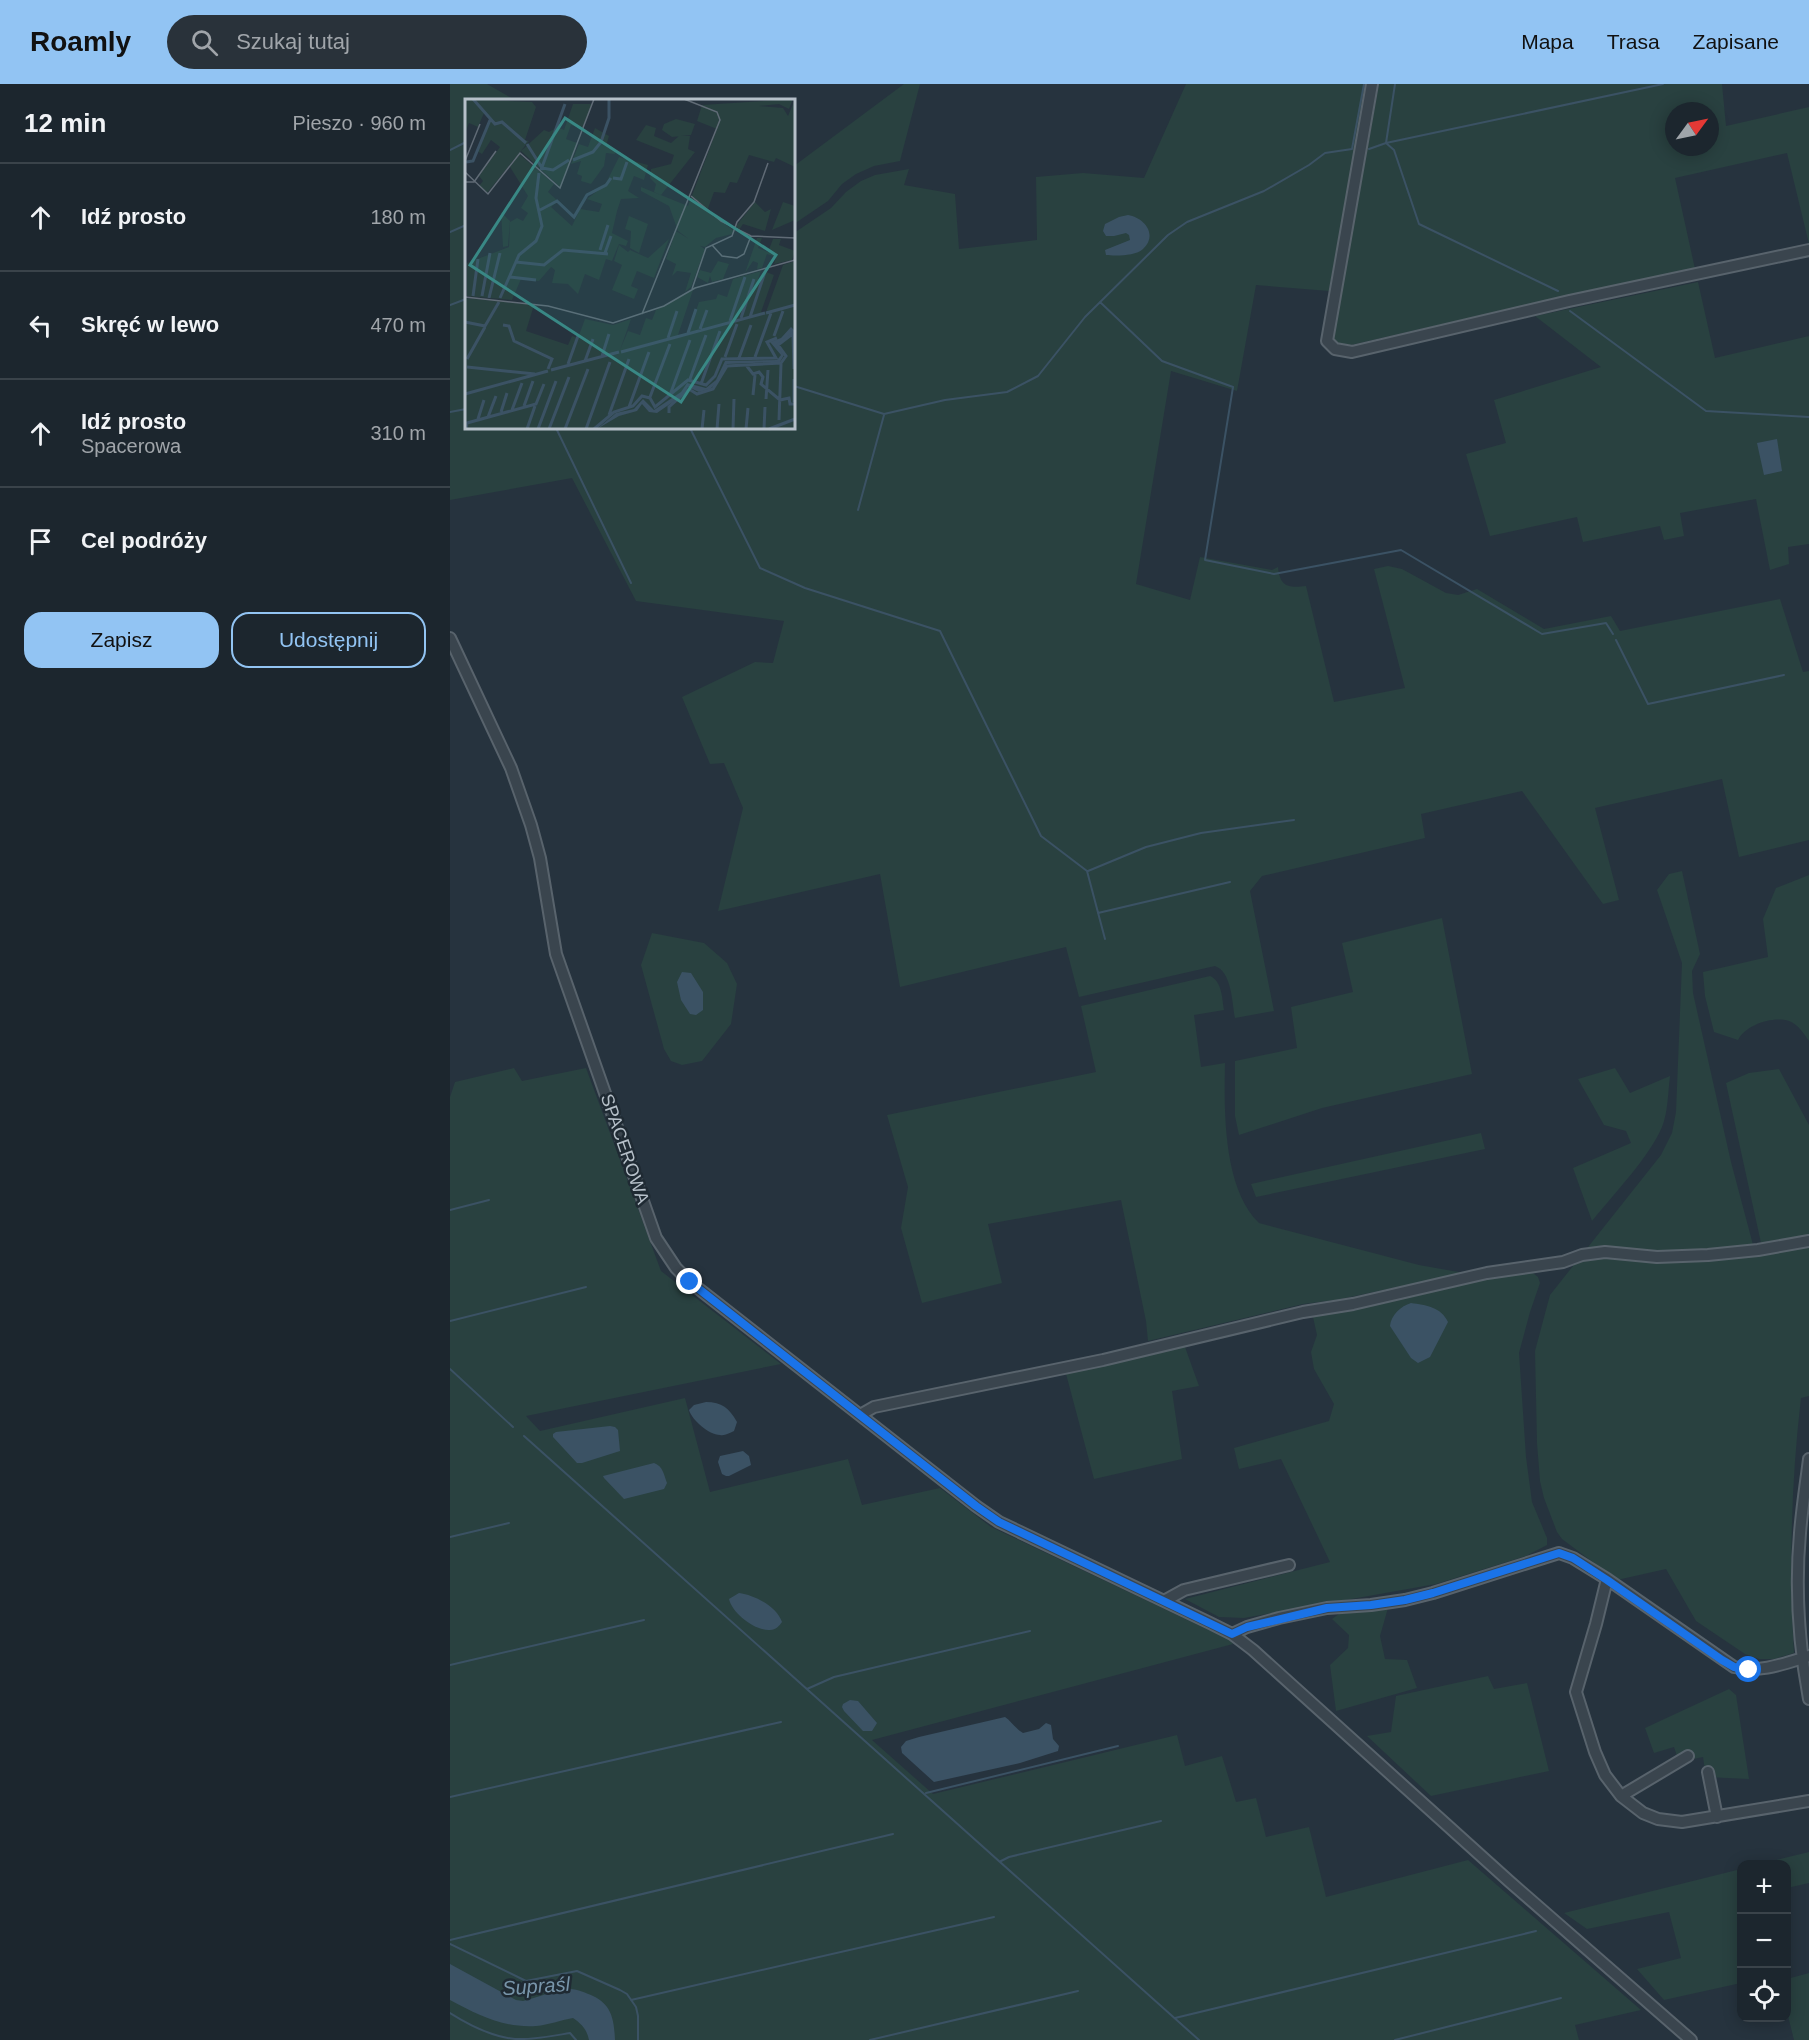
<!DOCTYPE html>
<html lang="pl">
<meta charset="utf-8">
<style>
:root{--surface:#1c262e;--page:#29323a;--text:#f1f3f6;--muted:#a0a5aa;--line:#3a434a;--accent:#92c4f3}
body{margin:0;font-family:Helvetica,sans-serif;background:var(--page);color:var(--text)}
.controls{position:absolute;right:18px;bottom:18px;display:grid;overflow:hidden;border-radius:12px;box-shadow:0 3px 15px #0003}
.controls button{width:54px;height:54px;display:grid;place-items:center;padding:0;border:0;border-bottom:2px solid var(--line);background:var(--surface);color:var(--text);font:30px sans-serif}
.compass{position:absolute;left:1215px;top:18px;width:54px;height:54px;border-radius:50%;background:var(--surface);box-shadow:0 3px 15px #0003;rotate:57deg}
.stop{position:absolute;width:18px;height:18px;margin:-14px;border:4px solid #1a73e8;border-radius:50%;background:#fff}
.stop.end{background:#1a73e8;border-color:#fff;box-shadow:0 2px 6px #0008}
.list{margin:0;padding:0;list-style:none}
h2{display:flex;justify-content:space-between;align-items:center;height:78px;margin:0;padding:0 24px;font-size:26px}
h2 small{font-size:20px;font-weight:400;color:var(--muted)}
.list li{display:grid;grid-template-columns:39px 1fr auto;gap:18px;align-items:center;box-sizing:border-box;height:108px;padding:0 24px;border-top:2px solid var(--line)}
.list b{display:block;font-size:22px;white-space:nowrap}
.list p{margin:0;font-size:20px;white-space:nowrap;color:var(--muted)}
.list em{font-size:20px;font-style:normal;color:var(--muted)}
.actions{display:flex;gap:12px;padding:18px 24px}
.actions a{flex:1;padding:14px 0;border:2px solid var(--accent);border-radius:18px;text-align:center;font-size:21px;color:var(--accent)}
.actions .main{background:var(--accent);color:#111}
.icon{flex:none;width:33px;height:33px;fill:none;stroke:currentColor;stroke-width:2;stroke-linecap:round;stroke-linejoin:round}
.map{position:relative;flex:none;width:1359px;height:1956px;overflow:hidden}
header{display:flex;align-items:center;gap:36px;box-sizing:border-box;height:84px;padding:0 30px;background:var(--accent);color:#111}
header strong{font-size:28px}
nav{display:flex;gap:33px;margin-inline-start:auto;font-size:21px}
.search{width:420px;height:54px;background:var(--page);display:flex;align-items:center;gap:15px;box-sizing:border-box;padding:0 21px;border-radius:33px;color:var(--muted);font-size:22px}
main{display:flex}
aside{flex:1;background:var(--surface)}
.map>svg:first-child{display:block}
.green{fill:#294140;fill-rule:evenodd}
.water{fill:#3b5264}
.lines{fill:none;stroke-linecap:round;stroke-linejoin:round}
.stream{stroke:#3b5264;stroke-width:2}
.street-casing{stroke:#58636c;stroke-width:14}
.street{stroke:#3a454e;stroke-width:10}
.route{stroke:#1a73e8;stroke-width:8}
.labels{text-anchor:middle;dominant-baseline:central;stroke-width:5;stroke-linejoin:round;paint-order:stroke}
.street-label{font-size:18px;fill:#b6c0c9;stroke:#1f2a33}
.water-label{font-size:20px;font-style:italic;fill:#7895aa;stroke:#1f2a33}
.inset-river{fill:none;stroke:#3b5264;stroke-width:3}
.inset-road{fill:none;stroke:#606b76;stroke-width:1.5}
.view{fill:#398885;fill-opacity:0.15;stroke:#398885;stroke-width:3}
.inset-edge{fill:none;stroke:#b6c0c9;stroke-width:3}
</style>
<header>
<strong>Roamly</strong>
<div class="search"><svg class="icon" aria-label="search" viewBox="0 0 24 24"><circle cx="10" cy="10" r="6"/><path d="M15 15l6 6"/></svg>Szukaj tutaj</div>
<nav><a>Mapa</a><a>Trasa</a><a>Zapisane</a></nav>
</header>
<main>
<aside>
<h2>12 min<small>Pieszo · 960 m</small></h2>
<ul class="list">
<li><svg class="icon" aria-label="ahead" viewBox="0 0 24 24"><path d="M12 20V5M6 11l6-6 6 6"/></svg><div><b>Idź prosto</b></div><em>180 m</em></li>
<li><svg class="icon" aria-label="left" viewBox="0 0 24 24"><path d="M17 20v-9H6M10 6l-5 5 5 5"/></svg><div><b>Skręć w lewo</b></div><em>470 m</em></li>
<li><svg class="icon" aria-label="ahead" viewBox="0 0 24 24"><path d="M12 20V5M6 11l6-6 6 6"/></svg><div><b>Idź prosto</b><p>Spacerowa</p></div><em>310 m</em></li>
<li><svg class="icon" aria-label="arrive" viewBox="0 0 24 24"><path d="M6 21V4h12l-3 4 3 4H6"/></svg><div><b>Cel podróży</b></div></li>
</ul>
<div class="actions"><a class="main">Zapisz</a><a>Udostępnij</a></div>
</aside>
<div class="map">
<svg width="1359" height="1956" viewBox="0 0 1359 1956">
<rect width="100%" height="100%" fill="#26333e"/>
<!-- green -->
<path class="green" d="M 0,0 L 37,0 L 65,16 L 16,16 L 16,344 L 344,344 L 344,149 L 381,124 L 396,108 L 411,97 L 425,91 L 459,85 L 454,101 L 505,110 L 509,165 L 587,156 L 586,93 L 633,89 L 694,94 L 736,0 L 917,0 L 879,207 L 806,201 L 787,307 L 721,287 L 686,500 L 740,516 L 750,473 L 822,486 L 828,483 C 830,503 838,504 856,502 L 884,618 L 955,604 L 924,485 L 938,482 L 952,485 L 996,509 L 1008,511 L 1027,505 L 1094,545 L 1161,532 L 1170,547 L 1330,515 L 1353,588 L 1359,587 L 1359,756 L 1289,773 L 1272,695 L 1145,724 L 1169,816 L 1153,820 L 1072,707 L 971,730 L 975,754 L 812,792 L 800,807 L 824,927 L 785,934 C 782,919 782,888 765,882 L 629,913 L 616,863 L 450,903 L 430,790 L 268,827 L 293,724 L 274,679 L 260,680 L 232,613 L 305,578 L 323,579 L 334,537 L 186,517 L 122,394 L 0,416 Z
M 454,0 L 470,0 L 450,77 L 424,82 L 406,90 L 392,100 L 378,117 L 344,140 L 344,82 Z
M 929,0 L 1272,0 L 1276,42 L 1359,23 L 1359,160 L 1337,69 L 1225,94 L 1245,185 L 1151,204 L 901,261 L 887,260 L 883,254 ZM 1224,27 L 1260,27 L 1260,63 L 1224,63 Z
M 1248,198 L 1265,274 L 1359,252 L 1359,460 L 1338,463 L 1339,480 L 1320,486 L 1306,415 L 1230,429 L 1234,452 L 1214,456 L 1210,442 L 1133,458 L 1127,433 L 1040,452 L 1016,370 L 1056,359 L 1044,316 L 1151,283 L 1085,232 Z
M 1232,787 L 1250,870 L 1242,887 L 1243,909 L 1281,1078 L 1306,1172 L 1359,1161 L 1359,1312 L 1351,1314 C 1341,1399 1339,1484 1344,1569 L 1324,1575 L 1309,1575 L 1295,1570 L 1246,1537 L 1216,1485 L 1167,1496 L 1112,1455 L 1107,1448 L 1094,1414 L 1090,1397 L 1087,1359 L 1085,1267 L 1100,1211 L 1211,1071 L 1222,1049 L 1226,1028 L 1232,879 L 1207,806 L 1219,790 Z
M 1359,791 L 1359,957 C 1354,950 1348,940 1339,937 C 1322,932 1296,941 1288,956 L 1264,948 L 1255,912 L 1253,888 L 1318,873 L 1313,835 L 1326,804 Z
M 992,834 L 1022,990 L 872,1024 L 789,1051 L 785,1032 L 785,977 L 847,964 L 841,923 L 903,908 L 892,859 Z
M 202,849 L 254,859 L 277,879 L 287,900 L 281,940 L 252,977 L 232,981 L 221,977 L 214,965 L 191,881 Z
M 760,892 C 772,897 772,914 774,926 L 744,931 L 751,983 L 775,979 C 774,1027 773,1104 809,1139 L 969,1181 L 1014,1189 L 886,1216 L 853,1220 L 698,1257 L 696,1237 L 671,1116 L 538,1140 L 552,1199 L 472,1219 L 451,1144 L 458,1103 L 437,1031 L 646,988 L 631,922 Z
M 64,984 L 72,997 L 136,984 L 211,1187 L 331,1280 L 76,1332 L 90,1347 L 235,1314 L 260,1408 L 398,1375 L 412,1421 L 490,1404 L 541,1443 L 780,1556 L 783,1560 L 422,1656 L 483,1710 L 727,1651 L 735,1682 L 772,1672 L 786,1718 L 806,1714 L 816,1753 L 859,1743 L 876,1813 L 1018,1776 L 1191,1926 L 1125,1941 L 1129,1956 L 0,1956 L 0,1013 L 5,998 Z
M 1165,984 L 1180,1009 L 1220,992 C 1218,1008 1218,1028 1212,1043 C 1200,1072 1163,1111 1142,1137 L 1123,1084 L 1181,1059 L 1176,1047 L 1154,1041 L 1128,995 Z
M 1329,985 L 1359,1041 L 1359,1151 L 1311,1159 L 1276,999 L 1299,989 Z
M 1031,1049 L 1035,1065 L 806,1113 L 801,1100 Z
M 1083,1189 L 1088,1193 L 1090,1199 L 1080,1228 L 1069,1269 L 1076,1373 L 1082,1418 L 1097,1454 L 1097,1461 L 1076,1472 L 986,1500 L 794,1534 L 769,1533 L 735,1515 L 880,1478 L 831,1375 L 789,1385 L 784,1364 L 879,1337 L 884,1320 L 864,1285 L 861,1268 L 867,1251 L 863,1233 L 995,1204 L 1060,1191 Z
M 735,1263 L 749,1302 L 722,1307 L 732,1375 L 644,1395 L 615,1286 Z
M 938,1524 L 930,1552 L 935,1575 L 957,1576 L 967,1604 L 886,1627 L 880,1581 L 898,1564 L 899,1551 L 882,1535 L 893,1527 Z
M 1038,1592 L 1044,1605 L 1077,1599 L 1099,1687 L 981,1712 L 917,1652 L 941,1648 L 946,1612 Z
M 1279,1605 L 1286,1611 L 1299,1695 L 1256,1693 L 1253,1673 L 1229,1678 L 1224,1663 L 1204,1669 L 1195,1644 Z
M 1359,1768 L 1359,1799 L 1337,1804 L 1336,1780 L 1309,1780 Z
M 1291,1785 L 1291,1899 L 1214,1916 L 1187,1885 L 1231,1874 L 1219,1828 L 1137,1845 L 1114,1829 Z
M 1359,1889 L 1359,1956 L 1344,1956 L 1337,1928 L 1337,1895 Z"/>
<!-- water -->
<path class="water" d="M 678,131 C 695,134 708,151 693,165 C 686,172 665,172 656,171 L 655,166 L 680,156 L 679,151 L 676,149 L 664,152 L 656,152 L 653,147 L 655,140 L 669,133 Z
M 1327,355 L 1332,387 L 1314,391 L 1307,359 Z
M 232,888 L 241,889 L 253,908 L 253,926 L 246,931 L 240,930 L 231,916 L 227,898 Z
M 961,1219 C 976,1221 991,1223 998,1238 L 980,1273 L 968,1279 L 961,1274 L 940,1242 C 941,1231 951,1222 961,1219 Z
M 256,1318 C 272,1318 279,1324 287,1338 L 284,1347 C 279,1349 275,1352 270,1351 C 259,1351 242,1336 239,1326 L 244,1321 Z
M 160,1342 L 165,1343 L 168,1346 L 170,1367 L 132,1379 L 127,1379 L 103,1353 L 103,1350 L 106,1348 Z
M 293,1367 L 299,1372 L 301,1381 L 279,1392 L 276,1392 L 272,1390 L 268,1378 L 270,1372 Z
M 204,1379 C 213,1382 214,1391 217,1399 L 214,1405 L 174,1415 L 154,1394 L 153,1392 L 157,1391 Z
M 289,1509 C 305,1511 327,1523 332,1538 C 329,1542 326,1546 320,1546 C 305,1547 282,1529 279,1515 Z
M 400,1616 L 408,1617 L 427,1639 L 422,1647 L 413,1647 L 394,1627 L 392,1623 L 393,1620 Z
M 555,1633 C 561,1637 565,1644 573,1649 L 589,1645 L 596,1639 L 601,1641 L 603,1655 L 609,1662 L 608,1667 L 570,1679 L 484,1698 L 452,1669 L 451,1663 L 456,1657 L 469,1653 Z
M 0,1880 L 66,1916 L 73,1917 C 88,1914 104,1905 120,1905 C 128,1905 136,1909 143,1912 C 162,1921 164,1936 165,1956 L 139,1956 C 137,1946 132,1940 123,1934 C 110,1936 99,1941 86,1942 C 53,1944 28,1931 0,1916 Z"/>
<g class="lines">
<!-- stream -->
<path class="stream" d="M 945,0 L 936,59 L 944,66 L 969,140 L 1108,207
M 919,65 L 936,59 L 1213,0
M 0,66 L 16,58
M 0,148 L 16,141
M 650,218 L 712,277 L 783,303 L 755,476 L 824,490 L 951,466 L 1092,550 L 1156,539 L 1163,550
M 0,221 L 16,215
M 1120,227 L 1256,327 L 1359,333
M 344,302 L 434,330 L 495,316 L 557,308 L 588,292 L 635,233 L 718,151 L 737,138 L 814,107 L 859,81 L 875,69 L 902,65 L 914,0
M 0,328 L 16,325
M 106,344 L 181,499
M 240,344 L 310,484 L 355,504 L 490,547 L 591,752 L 637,787 L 655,855
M 408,426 L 434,331
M 1166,556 L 1198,620 L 1334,591
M 638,787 L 696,763 L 751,749 L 844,736
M 648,829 L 780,798
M 0,1126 L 39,1116
M 0,1237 L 136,1203
M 0,1285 L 63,1343
M 74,1352 L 749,1956
M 0,1453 L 59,1439
M 0,1581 L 194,1536
M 357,1605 L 384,1593 L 580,1547
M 476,1709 L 668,1662
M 0,1713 L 331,1638
M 551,1777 L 559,1773 L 711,1737
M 0,1856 L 443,1750
M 0,1860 L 76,1897 L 127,1887 L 170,1906 L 177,1910 L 186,1923 L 188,1932 L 188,1956
M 181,1916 L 544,1833
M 0,1929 C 19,1941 42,1953 65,1955 C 83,1956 102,1952 120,1949 L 126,1956
M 725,1934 L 1086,1847
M 420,1956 L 628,1907
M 945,1956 L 1111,1914"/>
<!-- street casing -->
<g class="street-casing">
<path id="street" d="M 922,0 L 877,257 L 885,265 L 902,268 L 1119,217 L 1359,166
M 0,554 L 61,684 L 81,741 L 90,774 L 106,870 L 206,1154 L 226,1184 L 240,1198 L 526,1422 L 549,1438 L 760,1539 L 782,1550 L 803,1566 L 1060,1798 L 1241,1956
M 410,1331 L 424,1323 L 653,1276 L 853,1228 L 903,1220 L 1037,1189 L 1113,1178 L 1132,1171 L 1155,1168 L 1207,1173 L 1258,1171 L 1308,1166 L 1359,1157
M 1359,1375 C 1356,1399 1352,1424 1350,1449 C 1345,1504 1349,1561 1359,1615
M 1157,1495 L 1146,1540 L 1126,1608 L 1145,1668 L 1155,1691 L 1171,1712 L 1193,1729 L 1208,1735 L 1232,1738 L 1359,1717
M 714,1517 L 734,1506 L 839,1481
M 782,1550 L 797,1543 L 829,1534 L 877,1524 L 921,1521 L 955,1516 L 983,1509 L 1109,1469 L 1123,1474 L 1157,1495 L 1284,1583 C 1311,1589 1333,1580 1359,1572
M 1258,1688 L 1267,1733
M 1171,1712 L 1238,1672"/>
</g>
<!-- street -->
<use href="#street" class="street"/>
</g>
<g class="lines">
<!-- route -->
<path class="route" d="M 240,1198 L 526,1422 L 549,1438 L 782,1550 L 797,1543 L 877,1524 L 921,1521 L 955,1516 L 983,1509 L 1109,1469 L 1123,1474 L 1157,1496 L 1272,1576 L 1284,1583 L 1299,1586"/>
</g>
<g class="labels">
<!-- street labels -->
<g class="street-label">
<text transform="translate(175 1065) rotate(71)">SPACEROWA</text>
</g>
<!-- water labels -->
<g class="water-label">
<text transform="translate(86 1902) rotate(-4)">Supraśl</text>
</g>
</g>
<!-- overview -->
<g transform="translate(15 15)">
<rect width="330" height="330" fill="#26333e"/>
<path d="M 0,0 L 67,3 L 71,8 L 60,41 L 64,42 L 22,94 L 14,87 L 18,82 L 14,77 L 35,48 L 26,41 L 17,55 L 12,52 L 25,21 L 19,14 L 13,28 L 4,24 L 0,34 ZM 328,0 L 324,10 L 314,5 L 294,7 L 318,9 L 323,17 L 330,0 L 330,68 L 311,59 L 309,63 L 284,56 L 272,84 L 265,83 L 260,94 L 249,93 L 242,112 L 268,131 L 267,135 L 251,139 L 240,148 L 232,146 L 213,132 L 204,107 L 176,92 L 176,88 L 223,107 L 252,30 L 232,22 L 237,6 ZM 108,5 L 127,5 L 117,30 L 106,26 L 101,40 L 112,44 L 95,88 L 56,52 L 79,31 L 84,33 L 93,28 L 99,31 ZM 211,20 L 230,25 L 226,36 L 207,38 L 197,31 L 199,25 ZM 181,26 L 191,29 L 189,37 L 206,44 L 214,37 L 225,37 L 223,50 L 230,53 L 196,96 L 189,93 L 191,85 L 185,79 L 186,70 L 206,65 L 209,56 L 171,41 ZM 130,29 L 144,37 L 142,44 L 150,50 L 150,55 L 141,54 L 139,67 L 126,85 L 116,82 L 117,77 L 112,75 L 116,62 L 106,65 L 114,45 L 123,48 ZM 54,55 L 89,85 L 83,93 L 93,102 L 86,108 L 107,127 L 115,110 L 134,113 L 137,105 L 122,100 L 140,86 L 154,58 L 183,66 L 179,81 L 169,77 L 163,92 L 174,99 L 156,100 L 152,112 L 147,134 L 163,142 L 161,147 L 154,145 L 147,162 L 141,160 L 134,181 L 120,175 L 113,195 L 103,185 L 87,184 L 90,171 L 86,168 L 74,182 L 56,180 L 47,201 L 2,197 L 2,164 L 44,148 L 45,123 L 52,119 L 58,122 L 63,114 L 56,109 L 63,97 L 45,68 ZM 290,103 L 300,113 L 306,110 L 300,132 L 278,125 L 274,131 L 271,127 ZM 318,103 L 330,107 L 330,121 L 307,131 ZM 36,113 L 45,122 L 43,147 L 38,148 ZM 164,117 L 183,125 L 174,154 L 165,149 L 166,132 L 160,130 ZM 211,132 L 240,150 L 226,188 L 220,193 L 226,174 L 212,172 L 207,177 L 211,165 L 201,160 ZM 292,139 L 297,139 L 293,149 L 303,153 L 308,140 L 316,140 L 314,146 L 330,152 L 327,161 L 309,165 L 311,158 L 302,155 L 297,169 L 292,170 L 293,164 L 288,162 L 280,174 ZM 204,140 L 189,179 L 172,172 L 166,187 L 173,190 L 169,200 L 147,191 L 157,166 L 149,162 L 154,146 L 163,153 L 165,151 L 183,159 ZM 253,162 L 264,165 L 258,180 L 247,183 L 245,177 L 243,184 L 232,178 L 235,171 L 246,174 ZM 330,162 L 330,330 L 0,330 L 0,199 L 69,206 L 61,232 L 103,246 L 107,237 L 113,239 L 120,220 L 148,226 L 166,220 L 155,251 L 163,232 L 175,236 L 181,219 L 187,221 L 191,211 L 228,191 L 213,236 L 223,234 L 234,203 L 251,200 L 253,195 L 262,198 L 268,180 L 296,172 L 293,180 L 297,182 L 301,173 L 309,176 L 296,213 L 301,213 L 318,166 Z" fill="#294140"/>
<path d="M 326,228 L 330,232 L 312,246 L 319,256 L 315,263 L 262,265 L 255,281 L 245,290 L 234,293 L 223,288 L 218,296 L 192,314 L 184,313 L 177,305 L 172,312 L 154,317 L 132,330 L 151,314 L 169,310 L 178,300 L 189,311 L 216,293 L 222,284 L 241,289 L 251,281 L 260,262 L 312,261 L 316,256 L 305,243 L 316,239 Z" fill="#3b5264"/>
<path class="inset-river" d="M 8,0 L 30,25 L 37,23 L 61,44M 62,45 L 77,69 L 88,71 L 104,61M 108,61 L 128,53 L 136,43 L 144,19 L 144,0M 1,63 L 8,62 L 25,21M 76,71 L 100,5M 148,79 L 156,80 L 162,63M 75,111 L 92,102 L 109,118 L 122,96 L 141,86 L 146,79M 135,151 L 143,126M 140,154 L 146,137M 51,163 L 79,166 L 98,151 L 143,155M 45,178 L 71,181M 8,197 L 13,160M 17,197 L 25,154M 24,199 L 35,154M 35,199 L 54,156 L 71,142 L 77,127 L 71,99 L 74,74M 301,214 L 330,206M 285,218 L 300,173M 276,219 L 289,180M 265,222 L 280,178M 0,223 L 20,227 L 34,203M 38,226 L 44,227 L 49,242 L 87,260 L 83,270M 235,230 L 242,211M 223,234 L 231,210M 328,235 L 329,270M 309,237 L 318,212M 203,239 L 212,212M 156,253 L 300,214M 137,257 L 144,235M 260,258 L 272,225M 290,258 L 306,214M 274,259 L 286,226M 2,260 L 20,228M 120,262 L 128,240M 103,265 L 113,237M 281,266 L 288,275 L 294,273 L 298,278 L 296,285 L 315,301 L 324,299 L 325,305 L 330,305M 2,268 L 70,275M 86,271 L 154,253M 225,280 L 241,236M 236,285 L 255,232M 0,295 L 83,272M 205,296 L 225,241M 288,296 L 290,276M 185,298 L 205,245M 301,300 L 303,271M 329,303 L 329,280M 59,307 L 68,282M 164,308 L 184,253M 47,311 L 57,284M 36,313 L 42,294M 204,314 L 204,308 L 224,290 L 232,295 L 248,290 L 262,267 L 316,264 L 321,257 L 313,246 L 330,233M 144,316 L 164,260M 23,318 L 31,297M 13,320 L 19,301M 314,321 L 316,265M 1,330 L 2,324 L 71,305 L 79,285M 62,330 L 70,307M 73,330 L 91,282M 84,330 L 104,278M 100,330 L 123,270M 121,330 L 145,263M 129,330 L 149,313 L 168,307 L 177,297 L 185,299 L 190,308 L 223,281 L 241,286 L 250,277 L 257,260 L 311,259 L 302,243 L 312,239M 237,330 L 239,311M 252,330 L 254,305M 268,330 L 269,300M 281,330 L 283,309M 299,330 L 300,308M 304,330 L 330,320"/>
<path class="inset-road" d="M 0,62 L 15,25M 0,73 L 23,95 L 55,54 L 95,89 L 129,0M 0,83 L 9,83 L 31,52M 226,97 L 256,122 L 286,137 L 330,139M 247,146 L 257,157 L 272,159 L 279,155 L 286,137M 227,190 L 241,149 L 267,137 L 272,123 L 289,103 L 303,64M 0,198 L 83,207 L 148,224 L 199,207 L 230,189 L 330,161M 177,215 L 255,21 L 252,13 L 219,0"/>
<path class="view" d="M 100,19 L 311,156 L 216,303 L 5,166 Z"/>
<rect width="330" height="330" class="inset-edge"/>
</g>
</svg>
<div class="controls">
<button>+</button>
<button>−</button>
<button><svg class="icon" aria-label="locate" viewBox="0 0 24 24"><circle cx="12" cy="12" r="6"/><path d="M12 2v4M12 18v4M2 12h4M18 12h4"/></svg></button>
</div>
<svg class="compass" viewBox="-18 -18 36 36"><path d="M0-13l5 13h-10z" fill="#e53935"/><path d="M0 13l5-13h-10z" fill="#a0a5aa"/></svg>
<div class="stop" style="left:1299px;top:1586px"></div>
<div class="stop end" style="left:240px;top:1198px"></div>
</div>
</main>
